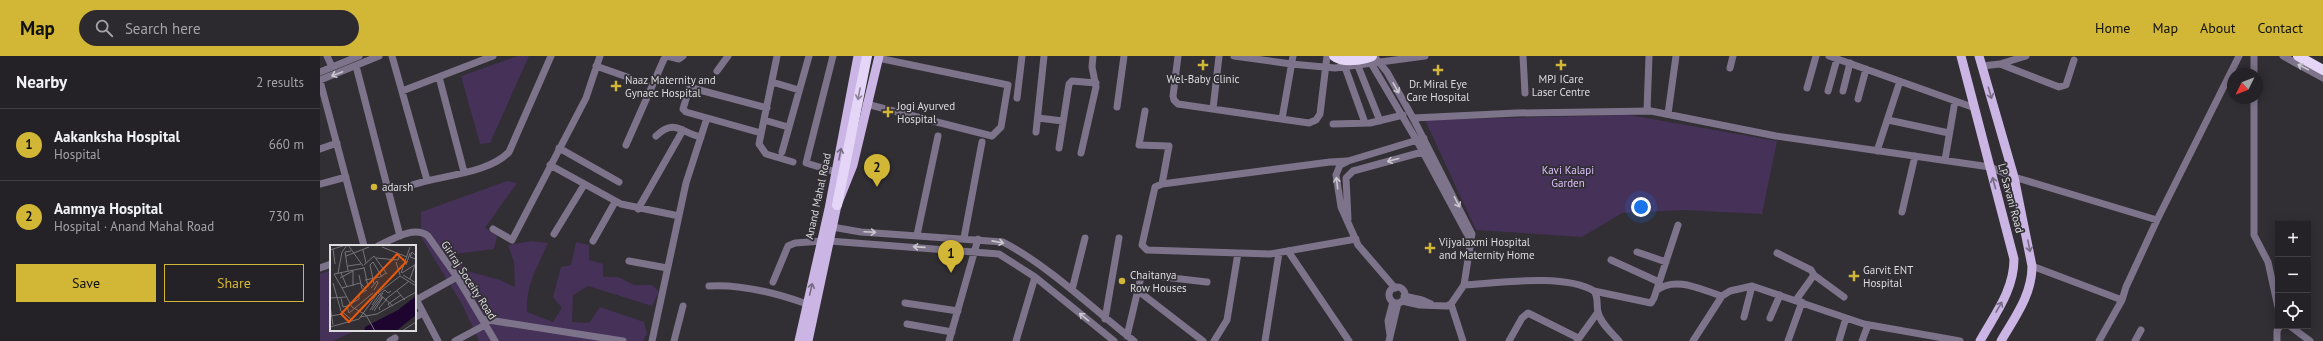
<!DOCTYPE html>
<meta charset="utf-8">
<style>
:root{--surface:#252227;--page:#2d2a2f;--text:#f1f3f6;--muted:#a3a4a7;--line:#423f44;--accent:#d2b635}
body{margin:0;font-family:"PT Sans",sans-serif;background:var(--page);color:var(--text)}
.controls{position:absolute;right:12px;bottom:12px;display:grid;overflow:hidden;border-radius:0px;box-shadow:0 2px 10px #0003}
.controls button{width:36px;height:36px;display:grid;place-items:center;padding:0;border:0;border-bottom:1px solid var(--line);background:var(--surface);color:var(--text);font:20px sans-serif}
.compass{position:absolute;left:1907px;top:12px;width:36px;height:36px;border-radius:50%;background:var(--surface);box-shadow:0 2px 10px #0003;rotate:227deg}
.you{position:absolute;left:1321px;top:151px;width:14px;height:14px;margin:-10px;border:3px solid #fff;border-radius:50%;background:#1a73e8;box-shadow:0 0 0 6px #1a73e833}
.badge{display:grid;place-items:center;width:26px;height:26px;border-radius:50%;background:var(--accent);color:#111;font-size:13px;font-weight:700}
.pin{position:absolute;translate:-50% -33px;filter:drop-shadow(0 1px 2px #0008)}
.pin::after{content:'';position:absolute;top:21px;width:14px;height:12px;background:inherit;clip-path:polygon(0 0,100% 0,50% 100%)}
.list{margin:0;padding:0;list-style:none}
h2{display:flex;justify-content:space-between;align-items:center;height:52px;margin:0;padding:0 16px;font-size:17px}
h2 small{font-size:13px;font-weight:400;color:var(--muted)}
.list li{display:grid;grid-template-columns:26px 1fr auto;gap:12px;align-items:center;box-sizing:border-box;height:72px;padding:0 16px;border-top:1px solid var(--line)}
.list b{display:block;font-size:15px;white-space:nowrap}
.list p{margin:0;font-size:13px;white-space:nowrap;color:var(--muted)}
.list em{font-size:13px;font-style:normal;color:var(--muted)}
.actions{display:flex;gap:8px;padding:12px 16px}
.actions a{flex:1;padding:9px 0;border:1px solid var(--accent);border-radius:0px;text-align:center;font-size:14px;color:var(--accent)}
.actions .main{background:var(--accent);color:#111}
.icon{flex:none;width:22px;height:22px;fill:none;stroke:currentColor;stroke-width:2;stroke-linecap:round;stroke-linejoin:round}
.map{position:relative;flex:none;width:2003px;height:285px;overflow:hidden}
header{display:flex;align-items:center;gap:24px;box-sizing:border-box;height:56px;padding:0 20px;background:var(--accent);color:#111}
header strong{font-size:19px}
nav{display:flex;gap:22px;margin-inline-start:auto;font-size:14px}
.search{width:280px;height:36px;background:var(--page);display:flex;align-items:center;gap:10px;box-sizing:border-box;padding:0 14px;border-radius:22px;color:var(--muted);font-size:15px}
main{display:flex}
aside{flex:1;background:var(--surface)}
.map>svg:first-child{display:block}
.green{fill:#463159}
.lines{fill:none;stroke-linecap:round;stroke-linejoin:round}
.minor{stroke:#7d738a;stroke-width:7}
.major{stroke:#cbb5e4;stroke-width:9}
.highway{stroke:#e5d5f7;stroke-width:10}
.oneway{stroke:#cac7ce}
.oneway2{stroke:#766b83}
.oneway3{stroke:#8b8296}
.poi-dot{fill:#d2b635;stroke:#312e34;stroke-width:1.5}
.labels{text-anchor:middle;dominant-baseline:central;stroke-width:3.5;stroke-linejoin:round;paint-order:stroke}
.poi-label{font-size:11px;fill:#dddcdf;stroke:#312e34;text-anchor:start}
.park-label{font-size:11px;fill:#ddc0fd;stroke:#312e34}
.street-label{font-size:11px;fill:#dddcdf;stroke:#312e34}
.inset-road{fill:none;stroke:#767478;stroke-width:1}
.view{fill:#e8590c;fill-opacity:0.15;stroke:#e8590c;stroke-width:2}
.inset-edge{fill:none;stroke:#dddcdf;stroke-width:2}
</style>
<header>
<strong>Map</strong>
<div class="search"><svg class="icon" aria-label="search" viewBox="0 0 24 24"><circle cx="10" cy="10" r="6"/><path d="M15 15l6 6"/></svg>Search here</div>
<nav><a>Home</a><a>Map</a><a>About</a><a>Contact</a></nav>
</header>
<main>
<aside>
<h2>Nearby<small>2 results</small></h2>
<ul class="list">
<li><span class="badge">1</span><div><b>Aakanksha Hospital</b><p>Hospital</p></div><em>660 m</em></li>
<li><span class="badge">2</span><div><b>Aamnya Hospital</b><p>Hospital · Anand Mahal Road</p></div><em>730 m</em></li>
</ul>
<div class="actions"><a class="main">Save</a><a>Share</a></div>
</aside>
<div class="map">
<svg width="2003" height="285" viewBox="0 0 2003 285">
<rect width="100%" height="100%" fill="#312e34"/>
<!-- green -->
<path class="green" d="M 198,0 L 209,0 L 170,87 L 160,88 L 141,20 Z
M 1309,59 L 1457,85 L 1442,158 L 1364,154 L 1302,157 L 1262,181 L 1156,174 L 1105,64 Z
M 187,125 L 197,127 L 165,172 L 177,180 L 174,193 L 134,198 L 147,215 L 180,224 L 195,231 L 194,206 L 188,189 L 212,185 L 228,187 C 218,210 205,230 207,256 L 233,266 L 242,252 L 233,241 L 241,211 L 251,209 L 256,186 L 269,189 L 269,204 L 283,208 L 283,221 L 298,221 L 314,229 L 332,229 L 339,236 L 332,250 L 268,230 L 253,239 L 252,266 L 269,267 L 280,251 L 324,266 L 327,278 L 323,285 L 159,285 L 142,248 L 101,181 L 101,156 Z
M 11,214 L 11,274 L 37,274 L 13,285 L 0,285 L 0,218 Z"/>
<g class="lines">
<!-- minor -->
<path class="minor" d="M 7,0 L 12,11
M 72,0 L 107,124
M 457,0 L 439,88 L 446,98 L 473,106
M 513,0 L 486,107 L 516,116
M 858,0 L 853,40 L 854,44 L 858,48 L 989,67 L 996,64 L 1000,58 L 1007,0
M 914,0 L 971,8 L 1015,12 L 1105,0
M 1054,0 L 1067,16 L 1093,62 L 1152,178 L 1144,229 L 1131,248 L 1127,250 L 1100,249 L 1082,245
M 1203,0 L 1205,37
M 1509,0 L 1655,52
M 1963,0 L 2003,22
M 1048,2 L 1097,85 L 1152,187
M 1680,8 L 1706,0
M 36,10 L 80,180
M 276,10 L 310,22
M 1038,10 L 1060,65
M 1662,10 L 1680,8 L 1739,31 L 1746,29 L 1754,4
M 1025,11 L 1045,67
M 1410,12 L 1413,0
M 397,15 L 408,0
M 0,16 L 39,0
M 1934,18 L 1934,0
M 119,21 L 144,116
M 0,24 L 59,0
M 0,25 L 44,190
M 452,26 L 479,34
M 1487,32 L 1496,0
M 82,35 L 173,0
M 1508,35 L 1517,3
M 1523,35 L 1530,7
M 697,42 L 702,0
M 1934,42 L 1934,179 L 1948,206 L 1958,251
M 1538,43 L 1546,13
M 546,48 L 672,80 L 681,71 L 688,29 L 558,2
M 797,51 L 804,0
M 893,53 L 899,0
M 825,55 L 819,89 L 849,90 L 842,128
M 1327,55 L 1329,0
M 1348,58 L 1356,0
M 718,62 L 743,65
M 1093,62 L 1197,57 L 1331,55 L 1456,80 L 1670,111 L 1694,121 L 1837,164 L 1806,231 L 1802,244 L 1779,285
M 962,63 L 973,0
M 444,64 L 468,71
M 1568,64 L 1629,77
M 1013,68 L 1050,67 L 1083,59
M 716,76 L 724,0
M 441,77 L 366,56 L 363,53 L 369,33 L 372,32 L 447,52
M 336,80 C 355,62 361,77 381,81
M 306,89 L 344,3 L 347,0 L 359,3 L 363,0
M 239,92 L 299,126
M 739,92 L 749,28 L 752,25 L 776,27
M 0,93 L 17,87
M 1557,95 L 1580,25
M 462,96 L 489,0
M 761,97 L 776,31 L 772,11 L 773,0
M 1625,104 L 1635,45
M 1027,105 L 1010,106 L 842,128 L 835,131 L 822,189 L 827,194 L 950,198 L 1036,183
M 230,109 L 301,148 L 359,160
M 0,128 L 26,121
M 92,129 C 121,119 168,118 189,96 L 231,0
M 318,153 L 363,74
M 1582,156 L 1595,100
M 1028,163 L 1026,122 L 1033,115 L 1106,95
M 1837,164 L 1919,0
M 512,171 L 541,176 L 683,186 C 729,210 773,253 814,285
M 173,173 L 192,184 L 266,42 L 280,0
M 234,178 L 264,129
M 597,179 L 618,80
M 644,182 L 662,86
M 273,185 L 295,146
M 509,185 L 679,198 L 715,221 L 794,285
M 58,190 C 71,184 94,169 108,180 L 137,221 L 175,285
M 968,195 L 1029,285
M 1317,196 L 1346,206
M 1457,197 L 1491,214 L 1494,219
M 1291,204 L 1339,226
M 309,205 L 347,212
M 1712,210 L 1802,244
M 0,212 L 11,208
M 453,226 L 468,190 L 475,187 L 502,185
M 1144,229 C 1178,227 1245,217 1274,235 C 1279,242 1276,248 1278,256 C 1280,267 1292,277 1299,285
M 389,230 C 423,228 456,237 487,248
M1069 239a8 8 0 1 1 16 0a8 8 0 1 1-16 0Z
M 1075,232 L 1038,189 L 1021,151 L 1016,119 L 1020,109 L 1028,105 L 1104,82
M 752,234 L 765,182
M 817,234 L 883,285
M 1337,234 C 1357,220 1381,234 1402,240
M 1274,235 L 1331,247 L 1334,242 L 1358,169
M 1084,240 L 1102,244 L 1111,248
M 95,241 L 118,285
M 96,244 L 137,221
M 1476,244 L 1494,219 L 1524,241
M 585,247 L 638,255
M 1131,248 L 1143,285
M 95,261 L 103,257
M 1424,261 L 1432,230
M 1450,262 L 1460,239
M 162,263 L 303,285
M 785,263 L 799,182
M 587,268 L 632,276
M 1970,270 L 1990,285
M 1070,279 L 1068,265 L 1073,246
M 807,280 L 821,221 L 826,219 L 887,226
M 70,285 L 75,282
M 135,285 L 165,269
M 332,285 L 366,127 L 387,62
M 354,285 L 363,250
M 629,285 L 658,183
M 696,285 L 715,221
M 894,285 L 907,264 L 918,197
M 945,285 L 959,197
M 1069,285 L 1078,247
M 1189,285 L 1202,262 L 1208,257 L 1258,282
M 1257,285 L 1278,256
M 1373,285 L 1402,240 L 1410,235 L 1432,230 L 1544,268 L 1640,285
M 1468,285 L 1482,246
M 1519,285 L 1526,262
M 1542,285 L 1548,269
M 1815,285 L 1821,274
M 1957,285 L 1957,275 L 1960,270"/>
<!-- major -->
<path class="major" d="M 1641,0 L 1694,203 C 1694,234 1675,258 1660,285
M 1659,0 L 1694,121 L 1712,210 C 1712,239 1695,261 1681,285
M 479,285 L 509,153 L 538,0
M 488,285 L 517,149 L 533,109 L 559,0"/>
<!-- highway -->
<path class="highway" d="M 1014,0 C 1023,7 1042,4 1052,0
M 1978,0 L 2003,14
M 517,149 L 547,0"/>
</g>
<!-- one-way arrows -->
<defs><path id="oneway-shaft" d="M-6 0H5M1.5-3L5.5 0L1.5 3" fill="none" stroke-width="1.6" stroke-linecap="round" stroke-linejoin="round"/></defs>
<g class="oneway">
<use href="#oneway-shaft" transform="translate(1983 11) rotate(-152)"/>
<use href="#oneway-shaft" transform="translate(17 18) rotate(158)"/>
<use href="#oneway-shaft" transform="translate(1076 32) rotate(61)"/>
<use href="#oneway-shaft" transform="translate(1073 104) rotate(165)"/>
<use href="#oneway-shaft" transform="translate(1017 127) rotate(-97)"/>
<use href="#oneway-shaft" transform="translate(1137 146) rotate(63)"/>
<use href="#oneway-shaft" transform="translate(550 176) rotate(3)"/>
<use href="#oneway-shaft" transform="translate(678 186) rotate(11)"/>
<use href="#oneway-shaft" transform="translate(599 191) rotate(-176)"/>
<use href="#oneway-shaft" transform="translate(764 261) rotate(-141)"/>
</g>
<g class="oneway2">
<use href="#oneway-shaft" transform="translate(1670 37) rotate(74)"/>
<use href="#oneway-shaft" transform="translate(520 98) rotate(-79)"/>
<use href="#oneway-shaft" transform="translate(1674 127) rotate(-105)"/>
<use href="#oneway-shaft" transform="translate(1709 190) rotate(79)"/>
<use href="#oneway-shaft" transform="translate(491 233) rotate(-77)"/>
<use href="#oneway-shaft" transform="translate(1679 251) rotate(-60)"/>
</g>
<use class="oneway3" href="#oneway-shaft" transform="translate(539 38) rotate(101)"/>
<!-- markers -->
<g class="poi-dot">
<path d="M881 3h4v4h4v4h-4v4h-4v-4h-4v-4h4z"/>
<path d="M1239 3h4v4h4v4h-4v4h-4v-4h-4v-4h4z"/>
<path d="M1116 8h4v4h4v4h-4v4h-4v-4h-4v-4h4z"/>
<path d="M294 24h4v4h4v4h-4v4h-4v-4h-4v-4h4z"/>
<path d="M566 50h4v4h4v4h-4v4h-4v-4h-4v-4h4z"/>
<circle cx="54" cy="131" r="4"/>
<path d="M1108 186h4v4h4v4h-4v4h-4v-4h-4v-4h4z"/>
<path d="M1532 214h4v4h4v4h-4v4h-4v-4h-4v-4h4z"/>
<circle cx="802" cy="225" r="4"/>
</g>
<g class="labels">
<!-- poi labels -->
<g class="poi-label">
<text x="883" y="23" text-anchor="middle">Wel-Baby Clinic</text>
<text x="1241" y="23" text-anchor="middle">MPJ ICare<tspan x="1241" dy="13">Laser Centre</tspan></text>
<text x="305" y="24">Naaz Maternity and<tspan x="305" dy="13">Gynaec Hospital</tspan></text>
<text x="1118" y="28" text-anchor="middle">Dr. Miral Eye<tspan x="1118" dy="13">Care Hospital</tspan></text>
<text x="577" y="50">Jogi Ayurved<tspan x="577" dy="13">Hospital</tspan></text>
<text x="62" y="131">adarsh</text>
<text x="1119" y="186">Vijyalaxmi Hospital<tspan x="1119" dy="13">and Maternity Home</tspan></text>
<text x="1543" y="214">Garvit ENT<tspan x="1543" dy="13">Hospital</tspan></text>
<text x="810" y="219">Chaitanya<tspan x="810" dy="13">Row Houses</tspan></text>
</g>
<!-- park labels -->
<g class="park-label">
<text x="1248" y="114">Kavi Kalapi<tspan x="1248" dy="13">Garden</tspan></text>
</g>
<!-- street labels -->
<g class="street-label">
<text transform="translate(498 140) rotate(-78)">Anand Mahal Road</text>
<text transform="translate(1691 142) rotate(75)">LP Savani Road</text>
<text transform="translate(149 224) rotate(57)">Giriraj Soceity Road</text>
</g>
</g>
<!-- overview -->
<g transform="translate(10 189)">
<rect width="86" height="86" fill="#312e34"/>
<path d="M 86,51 L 86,70 L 66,86 L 34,86 L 35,82 L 68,65 Z" fill="#1d0530"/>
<path class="inset-road" d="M 18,0 L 33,21M 52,2 L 77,12M 3,4 L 5,19M 0,5 L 16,0M 33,5 L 36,18M 85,10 L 82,7 L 80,12 L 86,14M 16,11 L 39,2M 44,11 L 57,29M 46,13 L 68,15 L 70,9M 66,17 L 70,30M 34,20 L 44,11M 76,20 L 80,8M 18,21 L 31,19M 34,22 L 38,42M 53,23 L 63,15M 23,25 L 23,41M 18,26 L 15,7 L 21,6M 8,28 L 12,7 L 17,0M 11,28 L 17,42M 71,28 L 80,2M 72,28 L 86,19M 4,29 L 34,23M 4,29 L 12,43M 29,30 L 32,44M 73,30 L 86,38M 10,33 L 23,26M 80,34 L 85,20M 35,35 L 50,32 L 56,28M 3,38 L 11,66 L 22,75M 44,39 L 40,20 L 43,17 L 52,32M 12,43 L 30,38 L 36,44M 12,43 L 22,62 L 36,70 L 45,86M 41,43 L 47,36 L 48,38 L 44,45M 37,45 L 29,49 L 29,54 L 17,61 L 19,68 L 43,48M 67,46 L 75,55M 48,48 L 63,61M 48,48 L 70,31 L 86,41M 49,50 L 55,45 L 58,48 L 61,46M 0,53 L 16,52M 11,53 L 13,62 L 17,61M 56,54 L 79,36M 0,60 L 3,80M 42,60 L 49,50M 60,62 L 58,59 L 71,50M 40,65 L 53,48M 42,65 L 52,52M 50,65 L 49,63 L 57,54M 44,66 L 53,52M 0,71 L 13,69M 30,72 L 47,69 L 86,47M 0,82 L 29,74 L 47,49M 72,86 L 86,77"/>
<path class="view" d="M 67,9 L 76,17 L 19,77 L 11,69 Z"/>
<rect width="86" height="86" class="inset-edge"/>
</g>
</svg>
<div class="controls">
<button>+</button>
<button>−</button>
<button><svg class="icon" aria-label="locate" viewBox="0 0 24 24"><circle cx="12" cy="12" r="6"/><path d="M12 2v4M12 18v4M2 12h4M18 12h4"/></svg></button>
</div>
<svg class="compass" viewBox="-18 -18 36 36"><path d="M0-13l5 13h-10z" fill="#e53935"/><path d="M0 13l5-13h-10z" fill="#a3a4a7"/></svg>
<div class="you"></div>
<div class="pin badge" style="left:631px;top:217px">1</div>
<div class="pin badge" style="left:557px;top:131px">2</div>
</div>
</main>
